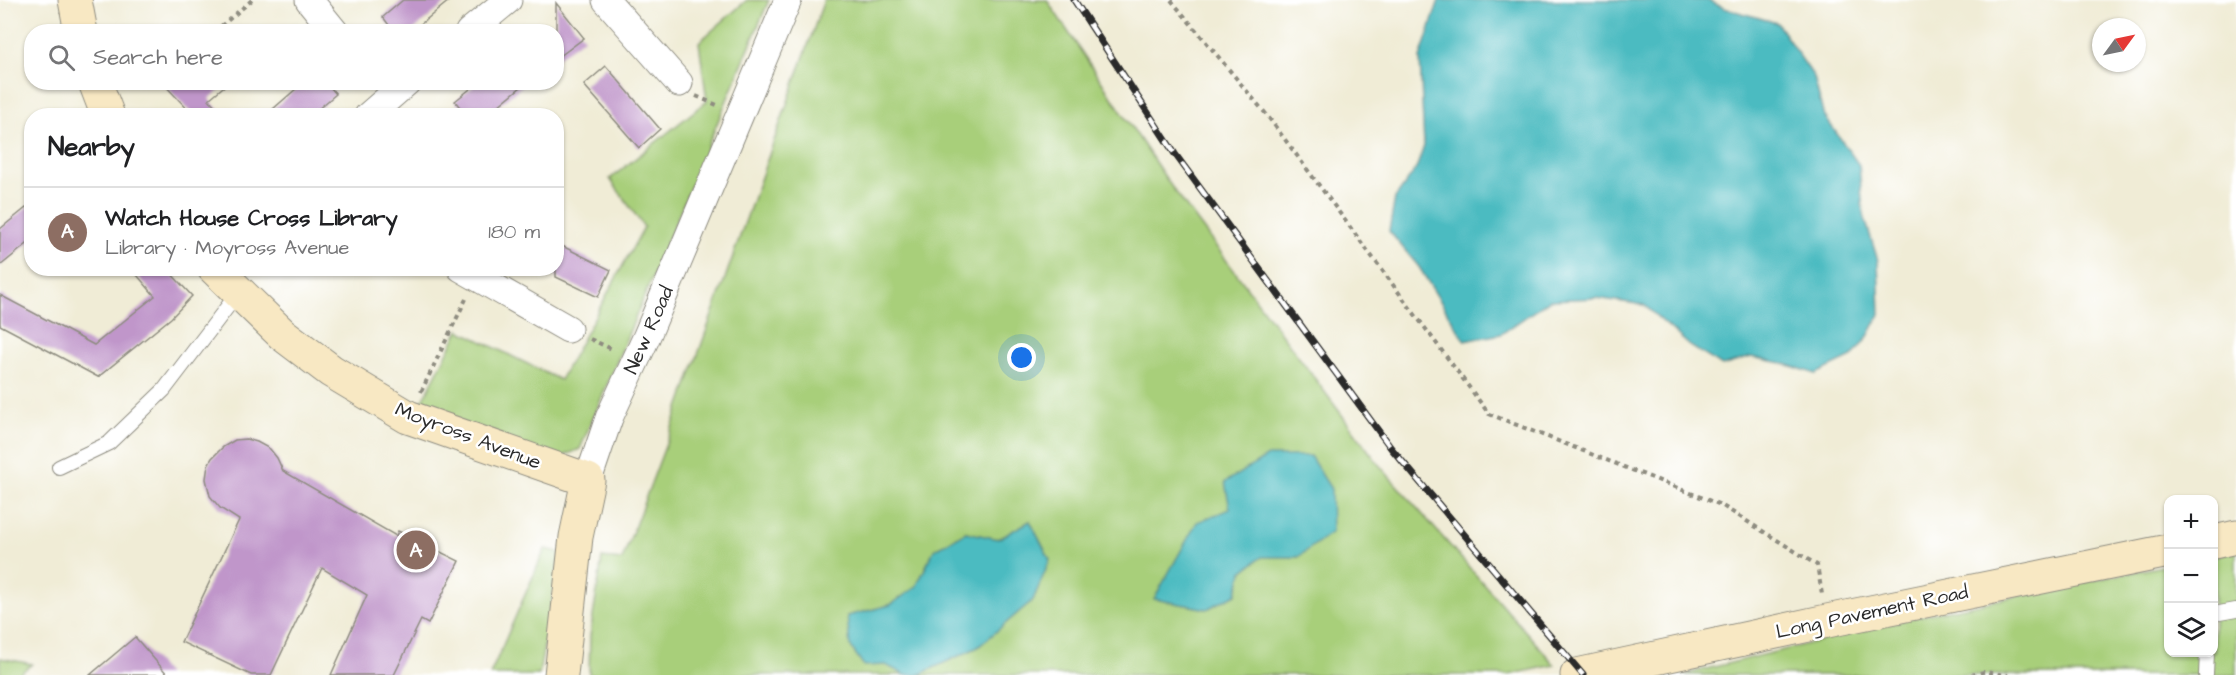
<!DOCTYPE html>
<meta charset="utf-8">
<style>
:root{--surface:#fff;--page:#f6f6f6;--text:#202124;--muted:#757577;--line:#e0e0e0;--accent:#d1495b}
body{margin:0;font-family:"Architects Daughter",sans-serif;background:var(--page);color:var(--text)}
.controls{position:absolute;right:18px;bottom:18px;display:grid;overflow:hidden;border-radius:12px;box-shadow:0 2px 4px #0004}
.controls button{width:54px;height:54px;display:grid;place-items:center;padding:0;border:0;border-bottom:2px solid var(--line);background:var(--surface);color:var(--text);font:30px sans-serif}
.compass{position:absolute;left:2092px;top:18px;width:54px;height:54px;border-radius:50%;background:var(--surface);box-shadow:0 2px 4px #0004;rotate:57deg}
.you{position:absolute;left:1022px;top:358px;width:21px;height:21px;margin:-15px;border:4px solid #fff;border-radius:50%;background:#1a73e8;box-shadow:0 0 0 9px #1a73e833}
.badge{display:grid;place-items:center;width:39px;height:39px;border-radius:50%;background:var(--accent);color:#fff;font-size:20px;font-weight:700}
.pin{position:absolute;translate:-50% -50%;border:3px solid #fff;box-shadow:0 2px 6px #0006}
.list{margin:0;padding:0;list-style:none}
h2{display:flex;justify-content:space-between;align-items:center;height:78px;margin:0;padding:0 24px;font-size:26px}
h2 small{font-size:20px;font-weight:400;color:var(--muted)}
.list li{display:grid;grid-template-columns:39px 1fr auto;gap:18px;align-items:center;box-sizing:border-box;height:90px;padding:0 24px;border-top:2px solid var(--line)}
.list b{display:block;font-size:22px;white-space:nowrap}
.list p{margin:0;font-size:20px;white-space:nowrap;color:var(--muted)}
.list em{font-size:20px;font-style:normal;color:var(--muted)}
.icon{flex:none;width:33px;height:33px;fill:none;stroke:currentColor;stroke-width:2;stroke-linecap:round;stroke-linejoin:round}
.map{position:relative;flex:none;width:2236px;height:675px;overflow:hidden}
.search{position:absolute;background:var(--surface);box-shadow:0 2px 4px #0004;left:24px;top:24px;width:540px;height:66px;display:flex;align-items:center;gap:15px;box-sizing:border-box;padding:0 21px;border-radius:24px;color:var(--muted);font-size:22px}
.panel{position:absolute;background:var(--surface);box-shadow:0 2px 4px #0004;left:24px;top:108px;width:540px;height:168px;border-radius:24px}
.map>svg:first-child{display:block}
.green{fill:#a8cf7a;stroke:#6a7d52;stroke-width:1.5;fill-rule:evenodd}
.water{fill:#4cbbc1;stroke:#3c7376;stroke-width:1.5}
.building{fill:#c096ca}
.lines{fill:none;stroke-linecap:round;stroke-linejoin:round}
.lane-casing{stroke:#8e8c80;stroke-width:16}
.street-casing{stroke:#8e8c80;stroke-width:29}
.secondary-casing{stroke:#8e8c80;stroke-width:35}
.path{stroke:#8e8c80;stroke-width:4;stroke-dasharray:4.5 4.5;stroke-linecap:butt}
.lane{stroke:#fff;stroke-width:14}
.street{stroke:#fff;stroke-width:27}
.secondary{stroke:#f8e8c3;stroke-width:33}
.rail-casing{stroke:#2b2b2b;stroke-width:7}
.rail{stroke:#fff;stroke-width:4.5;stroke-dasharray:14;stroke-linecap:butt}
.labels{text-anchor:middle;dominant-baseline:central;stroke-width:5;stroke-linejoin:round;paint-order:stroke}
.street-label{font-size:20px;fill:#2b2b2b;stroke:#fff}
</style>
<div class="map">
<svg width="2236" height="675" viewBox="0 0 2236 675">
<rect width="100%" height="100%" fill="#fff"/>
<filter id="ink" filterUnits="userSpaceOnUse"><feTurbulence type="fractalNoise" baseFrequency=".0167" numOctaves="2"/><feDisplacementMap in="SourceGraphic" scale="12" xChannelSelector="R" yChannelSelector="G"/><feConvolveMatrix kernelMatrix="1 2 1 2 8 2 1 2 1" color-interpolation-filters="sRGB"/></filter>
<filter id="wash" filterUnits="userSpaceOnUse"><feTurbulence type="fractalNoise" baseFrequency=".008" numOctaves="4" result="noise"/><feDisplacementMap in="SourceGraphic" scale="24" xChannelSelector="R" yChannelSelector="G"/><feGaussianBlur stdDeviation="1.35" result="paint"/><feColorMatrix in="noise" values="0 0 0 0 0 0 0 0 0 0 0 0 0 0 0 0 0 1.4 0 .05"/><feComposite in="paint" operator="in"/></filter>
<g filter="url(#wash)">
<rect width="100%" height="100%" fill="#f0ecd6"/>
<!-- green -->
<path class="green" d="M 747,0 L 769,0 L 580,449 L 554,460 L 460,426 L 422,402 L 459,330 L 560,380 L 644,227 L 610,179 L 707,101 L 699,42 Z
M 824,0 L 1047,0 L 1171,186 L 1380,466 L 1555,665 L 1508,675 L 918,675 L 978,647 L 1030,521 L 998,539 L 965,532 L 934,550 L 916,587 L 890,605 L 847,616 L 887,665 L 905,675 L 589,675 L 590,636 L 602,558 L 622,560 L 669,436 ZM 1230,509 L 1298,557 L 1262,556 L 1243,571 L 1236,594 L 1207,609 L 1155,599 L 1197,523 Z
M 545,549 L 560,552 L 539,675 L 490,675 Z
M 2236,551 L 2236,675 L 1682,675 L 1920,616 L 2168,565 L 2168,652 L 2214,652 L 2214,556 Z
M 0,658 L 32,664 L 18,675 L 0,675 Z"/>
<!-- water -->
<path class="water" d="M 1439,0 L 1707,0 L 1724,8 L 1777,23 L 1814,77 L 1823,114 L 1859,165 L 1863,212 L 1878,261 L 1880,314 L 1867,338 L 1852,357 L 1816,374 L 1782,363 L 1751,357 L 1722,366 L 1690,346 L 1644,305 L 1596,298 L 1550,300 L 1501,334 L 1465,341 L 1419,267 L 1389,231 L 1395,198 L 1416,169 L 1424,146 L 1420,58 Z
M 1268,456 L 1310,456 L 1331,489 L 1332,532 L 1298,557 L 1262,557 L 1243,571 L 1236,594 L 1207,609 L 1154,599 L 1197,522 L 1230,509 L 1225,482 Z
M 1030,521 L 1050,560 L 1033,600 L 978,647 L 918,675 L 905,675 L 886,665 L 864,666 L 850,646 L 847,616 L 890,605 L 916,587 L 934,550 L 966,532 L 998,539 Z"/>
<g id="blocks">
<!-- building -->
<path class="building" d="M 403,0 L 450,0 L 411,32 L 394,32 L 383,17 Z
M 556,3 L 584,38 L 556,59 Z
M 606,66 L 660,129 L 639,148 L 584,85 Z
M 162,82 L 229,82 L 209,99 L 224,116 L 194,116 Z
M 304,82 L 326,82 L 336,94 L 310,116 L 265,116 Z
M 479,82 L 527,82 L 486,116 L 467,116 L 455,101 Z
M 32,203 L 32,240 L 0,266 L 0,229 Z
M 556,243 L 611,270 L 598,297 L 556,277 Z
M 131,268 L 166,268 L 192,296 L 171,318 L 98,377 L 0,325 L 0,295 L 94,345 L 155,296 Z
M 246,439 L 257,442 L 270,449 L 277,458 L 283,471 L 396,536 L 398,531 L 459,561 L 428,624 L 421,620 L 394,675 L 331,675 L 367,595 L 322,568 L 271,675 L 251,675 L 181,642 L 239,520 L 220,508 L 210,496 L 206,479 L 208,465 L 212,458 L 223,447 L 235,440 Z
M 135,637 L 168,675 L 90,675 Z"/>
</g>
</g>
<g filter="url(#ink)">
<use href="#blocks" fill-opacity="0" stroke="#8e8c80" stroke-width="1.5"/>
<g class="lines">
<!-- lane casing -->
<g class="lane-casing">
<path id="lane" d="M 59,467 L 109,443 L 164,390 L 238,293
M 2214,614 L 2236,610
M 2206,675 L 2207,652"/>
</g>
<!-- street casing -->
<g class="street-casing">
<path id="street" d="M 309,0 L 335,32
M 606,0 L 679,83
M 469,32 L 508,0
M 368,116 L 407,82
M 461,268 L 568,329
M 588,480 L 609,418 L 646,338 L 788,0"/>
</g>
<!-- secondary casing -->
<g class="secondary-casing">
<path id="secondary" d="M 75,0 L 81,32
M 95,82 L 108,116
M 214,268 L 282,334 L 331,371 L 408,417 L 588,480 L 576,537 L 561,675
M 2214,542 L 2236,537
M 1577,675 L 1827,621 L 2168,551"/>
</g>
<!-- path -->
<path class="path" d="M 1171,0 L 1266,114 L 1489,414 L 1721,505 L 1817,565 L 1822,594
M 214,32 L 252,0
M 696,96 L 717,105
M 590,339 L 614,350
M 421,392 L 466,299
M 1971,675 L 1984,672 L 2008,675"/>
<!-- lane -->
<use href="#lane" class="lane"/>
<!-- street -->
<use href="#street" class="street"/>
<!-- secondary -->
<use href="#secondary" class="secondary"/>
<!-- rail casing -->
<g class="rail-casing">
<path id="rail" d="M 1074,0 L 1175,154 L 1391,448 L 1583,675"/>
</g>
<!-- rail -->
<use href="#rail" class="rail"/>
</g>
</g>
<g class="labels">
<!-- street labels -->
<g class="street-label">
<text transform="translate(649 330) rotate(-66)">New Road</text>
<text transform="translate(468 436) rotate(21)">Moyross Avenue</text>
<text transform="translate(1872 612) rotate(-12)">Long Pavement Road</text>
</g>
</g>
</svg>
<div class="controls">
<button>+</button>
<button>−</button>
<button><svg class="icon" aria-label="layers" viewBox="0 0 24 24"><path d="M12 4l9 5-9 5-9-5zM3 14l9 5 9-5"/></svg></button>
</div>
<svg class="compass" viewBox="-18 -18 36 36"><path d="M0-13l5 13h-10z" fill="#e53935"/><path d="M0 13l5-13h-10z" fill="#757577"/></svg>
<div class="you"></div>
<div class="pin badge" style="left:416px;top:550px;background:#8d6e63">A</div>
<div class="search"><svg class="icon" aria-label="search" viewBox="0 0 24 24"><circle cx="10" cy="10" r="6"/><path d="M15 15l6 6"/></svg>Search here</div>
<section class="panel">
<h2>Nearby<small></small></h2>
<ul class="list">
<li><span class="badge" style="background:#8d6e63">A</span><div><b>Watch House Cross Library</b><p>Library · Moyross Avenue</p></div><em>180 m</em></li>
</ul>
</section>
</div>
